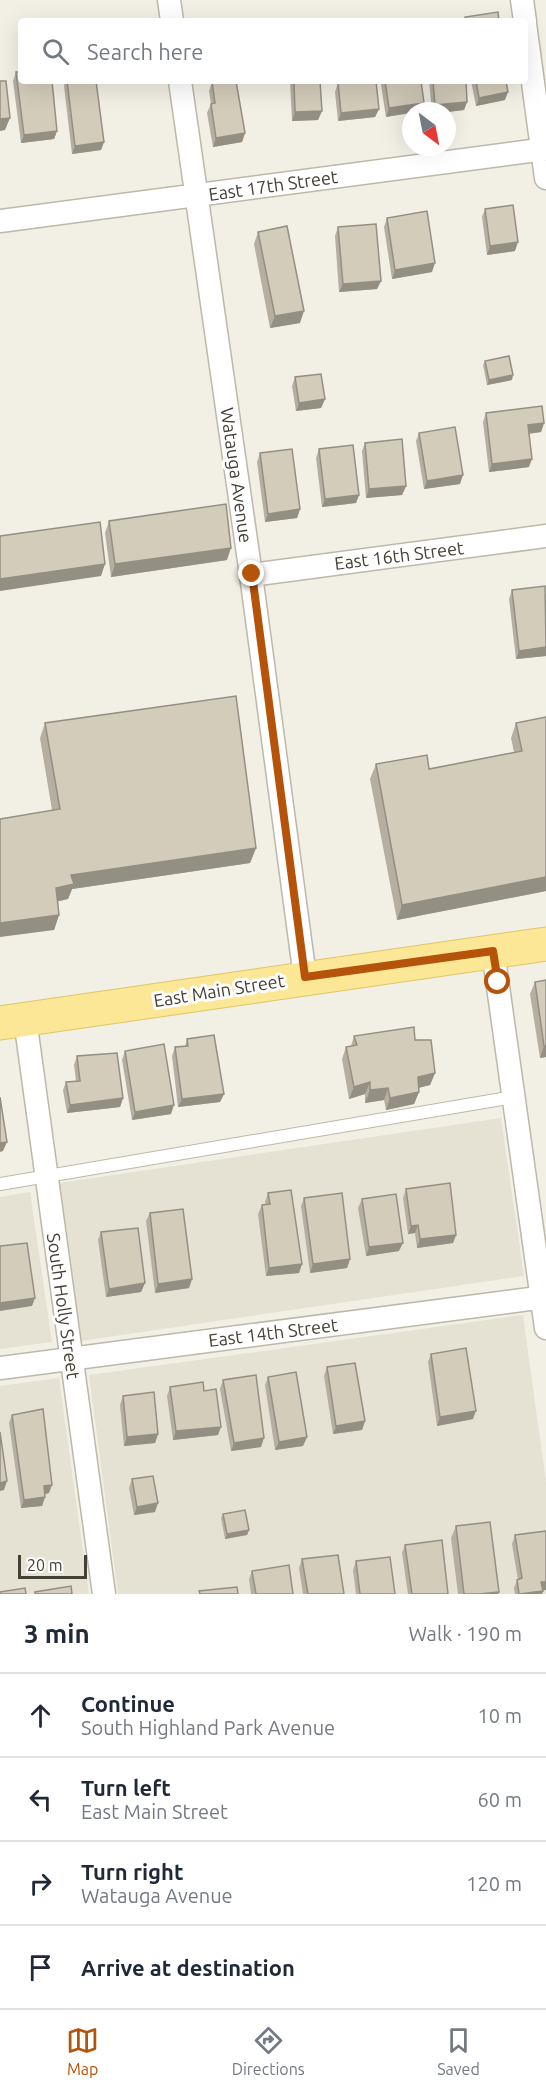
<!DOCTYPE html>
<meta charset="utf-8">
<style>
:root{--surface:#fff;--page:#f2f2f3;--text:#1f2937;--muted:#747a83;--line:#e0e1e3;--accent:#b45309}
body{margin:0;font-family:Ubuntu,sans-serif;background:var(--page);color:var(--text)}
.compass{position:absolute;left:402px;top:102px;width:54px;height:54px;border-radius:50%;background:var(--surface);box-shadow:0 6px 24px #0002;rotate:148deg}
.scale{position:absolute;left:18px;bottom:15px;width:69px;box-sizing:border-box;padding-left:6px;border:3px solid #444035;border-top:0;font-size:16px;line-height:21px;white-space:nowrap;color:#444035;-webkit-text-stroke:4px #fff;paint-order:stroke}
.stop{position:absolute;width:18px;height:18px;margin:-14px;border:4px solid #b45309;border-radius:50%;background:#fff}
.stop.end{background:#b45309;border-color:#fff;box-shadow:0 2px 6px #0008}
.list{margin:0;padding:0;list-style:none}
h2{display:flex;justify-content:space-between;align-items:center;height:78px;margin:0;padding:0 24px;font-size:26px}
h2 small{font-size:20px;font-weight:400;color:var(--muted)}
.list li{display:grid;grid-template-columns:39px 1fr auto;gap:18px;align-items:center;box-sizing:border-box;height:84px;padding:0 24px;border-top:2px solid var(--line)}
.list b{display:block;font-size:22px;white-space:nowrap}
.list p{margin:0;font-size:20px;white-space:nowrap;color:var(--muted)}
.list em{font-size:20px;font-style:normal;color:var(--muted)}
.icon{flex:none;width:33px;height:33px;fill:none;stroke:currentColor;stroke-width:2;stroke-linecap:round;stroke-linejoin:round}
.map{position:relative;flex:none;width:546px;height:1594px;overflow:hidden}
.search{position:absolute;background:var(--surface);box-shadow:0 6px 24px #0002;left:18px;right:18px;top:18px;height:66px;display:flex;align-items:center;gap:15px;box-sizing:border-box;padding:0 21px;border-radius:6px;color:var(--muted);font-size:22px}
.sheet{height:414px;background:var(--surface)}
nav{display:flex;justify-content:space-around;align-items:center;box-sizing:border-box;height:84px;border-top:2px solid var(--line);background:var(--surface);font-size:16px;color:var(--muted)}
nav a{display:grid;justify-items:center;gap:3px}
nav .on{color:var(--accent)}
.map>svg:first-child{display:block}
.residential{fill:#e6e2d3}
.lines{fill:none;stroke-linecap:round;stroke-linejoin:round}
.lane-casing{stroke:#bdb8a8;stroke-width:14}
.street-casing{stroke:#bdb8a8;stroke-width:25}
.primary-casing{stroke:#e0c665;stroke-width:35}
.lane{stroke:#fff;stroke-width:12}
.street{stroke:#fff;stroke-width:22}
.primary{stroke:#fbe795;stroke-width:33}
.wall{fill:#b5afa1}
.shaded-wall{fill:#948f83}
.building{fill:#d3ccbb;stroke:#948f83;stroke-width:1.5}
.route{stroke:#b45309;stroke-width:8}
.labels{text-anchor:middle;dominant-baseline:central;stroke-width:6;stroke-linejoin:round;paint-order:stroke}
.street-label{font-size:18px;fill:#444035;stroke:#fff}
</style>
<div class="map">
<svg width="546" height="1594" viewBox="0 0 546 1594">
<rect width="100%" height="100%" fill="#f2efe5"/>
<!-- residential -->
<path class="residential" d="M 501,1118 L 524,1276 L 81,1341 L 59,1183 Z
M 30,1192 L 52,1342 L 0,1349 L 0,1197 Z
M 523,1315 L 546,1482 L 546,1594 L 118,1594 L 89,1375 Z
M 59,1378 L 89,1594 L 0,1594 L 0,1386 Z"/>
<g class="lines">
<!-- lane casing -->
<g class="lane-casing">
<path id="lane" d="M 0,1184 L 514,1097"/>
</g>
<!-- street casing -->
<g class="street-casing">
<path id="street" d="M 169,0 L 172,21
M 522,0 L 525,21
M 525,24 L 546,178
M 180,81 L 251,575 L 305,977
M 0,221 L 546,149
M 251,575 L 546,536
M 493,951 L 546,1328
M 25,1019 L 104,1594
M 0,1368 L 546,1297"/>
</g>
<!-- primary casing -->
<g class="primary-casing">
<path id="primary" d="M 0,1023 L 546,944"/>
</g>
<!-- lane -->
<use href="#lane" class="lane"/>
<!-- street -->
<use href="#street" class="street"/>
<!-- primary -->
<use href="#primary" class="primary"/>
</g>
<!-- wall -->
<path class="wall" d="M 16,72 L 57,131 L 54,139 L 21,143 L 13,81 Z
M 65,81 L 96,81 L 104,142 L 101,150 L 72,154 L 64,86 Z
M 290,81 L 320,81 L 322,111 L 318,120 L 292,121 Z
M 382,81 L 421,81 L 424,103 L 421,111 L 411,111 L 386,117 L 381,85 Z
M 429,81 L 466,81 L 467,102 L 464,110 L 447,112 L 447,111 L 432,111 Z
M 471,81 L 506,81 L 505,100 L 476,106 Z
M 212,82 L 245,133 L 242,142 L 213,147 L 207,113 L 211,104 L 209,91 Z
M 338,83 L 379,109 L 375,117 L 338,121 L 335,92 Z
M 485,209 L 515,251 L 487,255 L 482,217 Z
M 387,218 L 432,272 L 392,279 L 384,227 Z
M 338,227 L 381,281 L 377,289 L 339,292 L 335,236 Z
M 258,232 L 300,323 L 270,328 L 254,244 Z
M 485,361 L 512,380 L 487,385 L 483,365 Z
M 295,377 L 325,399 L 321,408 L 296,411 L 292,386 Z
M 486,413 L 544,423 L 541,432 L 529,434 L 529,467 L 489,472 L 483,422 Z
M 419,433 L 460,484 L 424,489 L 416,441 Z
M 365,443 L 406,486 L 402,495 L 366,498 L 362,451 Z
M 319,449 L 359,495 L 356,503 L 322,507 L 316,458 Z
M 260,453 L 300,509 L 297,518 L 265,522 L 257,462 Z
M 109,521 L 227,560 L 111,577 L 105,533 Z
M 512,590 L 546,594 L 546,656 L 516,659 L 509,599 Z
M 546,717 L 546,891 L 397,920 L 370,779 L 376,764 L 429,769 L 514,752 L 511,738 L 516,723 Z
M 45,723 L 256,848 L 250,863 L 72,889 L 68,899 L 58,901 L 59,915 L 54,930 L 52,810 L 40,738 Z
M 546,980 L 546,1057 L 540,1058 L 530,994 L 535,982 Z
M 354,1036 L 415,1040 L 435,1073 L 430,1085 L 418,1088 L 419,1092 L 414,1104 L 386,1110 L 384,1100 L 365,1103 L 365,1094 L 349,1099 L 342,1059 L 346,1047 L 351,1046 Z
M 187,1039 L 224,1094 L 220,1102 L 178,1107 L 172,1056 L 175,1047 L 185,1046 Z
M 125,1051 L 171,1114 L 132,1120 L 122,1060 Z
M 77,1056 L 123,1098 L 120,1107 L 67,1113 L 63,1090 L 66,1082 L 76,1081 L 74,1065 Z
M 406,1189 L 456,1235 L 453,1243 L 417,1248 L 415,1233 L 408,1234 L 403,1198 Z
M 268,1193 L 302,1264 L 299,1273 L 266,1276 L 258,1214 L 262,1205 L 266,1205 L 265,1202 Z
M 304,1198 L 350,1259 L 347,1268 L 310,1273 L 301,1206 Z
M 362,1199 L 399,1251 L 366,1256 L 358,1208 Z
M 150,1213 L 192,1279 L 189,1288 L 155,1293 L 146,1221 Z
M 101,1232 L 145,1283 L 141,1292 L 106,1297 L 98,1240 Z
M 431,1354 L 473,1419 L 437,1426 L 428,1362 Z
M 327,1367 L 365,1421 L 362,1430 L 333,1434 L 324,1376 Z
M 268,1377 L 307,1437 L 303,1446 L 275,1450 L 265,1385 Z
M 223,1380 L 261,1447 L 231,1451 L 220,1389 Z
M 170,1387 L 204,1391 L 218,1435 L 173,1440 L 167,1396 Z
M 123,1396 L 158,1434 L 155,1443 L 124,1446 L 120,1405 Z
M 12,1415 L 49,1493 L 45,1494 L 45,1497 L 42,1506 L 21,1508 L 9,1423 Z
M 132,1479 L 155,1512 L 134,1515 L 129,1488 Z
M 223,1514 L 249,1530 L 247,1535 L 225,1539 L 221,1518 Z
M 456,1526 L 499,1592 L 498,1594 L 458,1594 L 451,1538 Z
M 515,1535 L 543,1590 L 542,1594 L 515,1594 L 514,1588 L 517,1580 L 518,1580 L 512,1544 Z
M 405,1545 L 448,1594 L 408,1594 L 402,1553 Z
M 302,1559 L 344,1594 L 303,1594 L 299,1568 Z
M 356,1561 L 395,1594 L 356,1594 L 353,1570 Z
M 252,1571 L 293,1594 L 251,1594 L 249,1579 Z"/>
<!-- shaded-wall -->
<path class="shaded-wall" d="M 508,92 L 505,100 L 476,106 L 479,98 Z
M 467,102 L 464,110 L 447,112 L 447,111 L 433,111 L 435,105 Z
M 424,103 L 421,111 L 411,111 L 411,113 L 386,117 L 389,108 Z
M 379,109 L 375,117 L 338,121 L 341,113 Z
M 322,111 L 318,120 L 292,121 L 295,112 Z
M 10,118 L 5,130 L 0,131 L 0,119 Z
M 57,131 L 54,139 L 21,143 L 24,135 Z
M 245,133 L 242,142 L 213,147 L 216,138 Z
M 104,142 L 101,150 L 72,154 L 75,146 Z
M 518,242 L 515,251 L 487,255 L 490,246 Z
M 435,263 L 432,272 L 392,279 L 395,270 Z
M 381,281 L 377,289 L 339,292 L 343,284 Z
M 304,311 L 300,323 L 270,328 L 275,316 Z
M 513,375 L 512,380 L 487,385 L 489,380 Z
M 325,399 L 321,408 L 296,411 L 299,403 Z
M 544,423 L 541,432 L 525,434 L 528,425 Z
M 532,459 L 529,467 L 489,472 L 492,464 Z
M 463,475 L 460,484 L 424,489 L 427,481 Z
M 406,486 L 402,495 L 366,498 L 369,489 Z
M 359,495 L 356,503 L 322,507 L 325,499 Z
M 300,509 L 297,518 L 265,522 L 268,514 Z
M 231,548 L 227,560 L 111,577 L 115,564 Z
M 105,564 L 101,576 L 0,591 L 0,579 Z
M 546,647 L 546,656 L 516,659 L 519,651 Z
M 256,848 L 250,863 L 72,889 L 68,899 L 51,903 L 56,888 L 71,875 Z
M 546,877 L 546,891 L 397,920 L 402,905 Z
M 59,915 L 54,930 L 0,937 L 0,923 Z
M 544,1046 L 546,1046 L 546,1057 L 540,1058 Z
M 435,1073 L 430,1085 L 414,1089 L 418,1077 Z
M 370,1082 L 365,1094 L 349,1099 L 354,1087 Z
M 388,1088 L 384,1100 L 365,1103 L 370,1090 Z
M 419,1092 L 414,1104 L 386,1110 L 390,1098 Z
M 224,1094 L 220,1102 L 178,1107 L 182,1099 Z
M 123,1098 L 120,1107 L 67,1113 L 70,1105 Z
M 174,1105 L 171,1114 L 132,1120 L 135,1112 Z
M 7,1142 L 3,1151 L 0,1152 L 0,1143 Z
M 418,1225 L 415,1233 L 408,1234 L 411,1226 Z
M 456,1235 L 453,1243 L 417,1248 L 420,1239 Z
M 403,1243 L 399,1251 L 366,1256 L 369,1247 Z
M 350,1259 L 347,1268 L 310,1273 L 313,1264 Z
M 302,1264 L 299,1273 L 266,1276 L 269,1268 Z
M 192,1279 L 189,1288 L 155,1293 L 158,1284 Z
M 145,1283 L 141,1292 L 106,1297 L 109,1289 Z
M 35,1298 L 32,1306 L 0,1311 L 0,1303 Z
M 476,1411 L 473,1419 L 437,1426 L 440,1417 Z
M 365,1421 L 362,1430 L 333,1434 L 336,1426 Z
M 221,1427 L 218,1435 L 173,1440 L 176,1431 Z
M 158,1434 L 155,1443 L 124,1446 L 127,1437 Z
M 307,1437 L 303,1446 L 275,1450 L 279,1442 Z
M 264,1438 L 261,1447 L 231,1451 L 234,1443 Z
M 7,1481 L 4,1490 L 0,1491 L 0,1483 Z
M 52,1485 L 49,1493 L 41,1495 L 44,1486 Z
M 45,1497 L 42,1506 L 21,1508 L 24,1500 Z
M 158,1503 L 155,1512 L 134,1515 L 137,1507 Z
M 249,1530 L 247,1535 L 225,1539 L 227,1534 Z
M 541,1582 L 546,1582 L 546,1590 L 538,1591 Z
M 543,1591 L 542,1594 L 519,1594 Z
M 499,1592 L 498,1594 L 479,1594 Z"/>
<!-- building -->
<path class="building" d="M 498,12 L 499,21 L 466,21 L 465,17 Z
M 16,72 L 21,72 L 21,81 L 52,81 L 57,131 L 24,135 Z
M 0,81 L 6,81 L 10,118 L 0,119 Z
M 67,81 L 96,81 L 104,142 L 75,146 Z
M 221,81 L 236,81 L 245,133 L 216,138 L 211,104 L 215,103 L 212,82 Z
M 294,81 L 320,81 L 322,111 L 295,112 Z
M 361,81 L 376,81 L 379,109 L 341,113 L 338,83 Z
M 385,81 L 421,81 L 424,103 L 389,108 Z
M 433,81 L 466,81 L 467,102 L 435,105 Z
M 476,81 L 506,81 L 508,92 L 479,98 Z
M 513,205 L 518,242 L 490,246 L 485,209 Z
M 427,211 L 435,263 L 395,270 L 387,218 Z
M 376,224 L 381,281 L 343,284 L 338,227 Z
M 287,226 L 304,311 L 275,316 L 258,232 Z
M 509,356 L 513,375 L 489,380 L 485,361 Z
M 321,374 L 325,399 L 299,403 L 295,377 Z
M 542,406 L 544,423 L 528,425 L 532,459 L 492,464 L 486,413 Z
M 455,427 L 463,475 L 427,481 L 419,433 Z
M 402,439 L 406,486 L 369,489 L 365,443 Z
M 353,445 L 359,495 L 325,499 L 319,449 Z
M 292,449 L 300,509 L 268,514 L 260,453 Z
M 226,504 L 231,548 L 115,564 L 109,521 Z
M 100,522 L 105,564 L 0,579 L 0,536 Z
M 545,586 L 546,647 L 519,651 L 512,590 Z
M 236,696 L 256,848 L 71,875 L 74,884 L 56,888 L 59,915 L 0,923 L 0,819 L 60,809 L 45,723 Z
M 546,717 L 546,877 L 402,905 L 376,764 L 427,755 L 429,769 L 522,751 L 516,723 Z
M 546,980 L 546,1046 L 544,1046 L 535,982 Z
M 414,1027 L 415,1040 L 431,1040 L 435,1073 L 418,1077 L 419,1092 L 390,1098 L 388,1088 L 370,1090 L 370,1082 L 354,1087 L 346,1047 L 357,1045 L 354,1036 Z
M 214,1035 L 224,1094 L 182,1099 L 175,1047 L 188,1046 L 187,1039 Z
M 164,1044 L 174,1105 L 135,1112 L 125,1051 Z
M 117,1053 L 123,1098 L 70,1105 L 66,1082 L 80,1081 L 77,1056 Z
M 0,1097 L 7,1142 L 0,1143 Z
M 450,1183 L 456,1235 L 420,1239 L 418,1225 L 411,1226 L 406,1189 Z
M 291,1190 L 302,1264 L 269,1268 L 262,1205 L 270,1204 L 268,1193 Z
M 342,1193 L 350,1259 L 313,1264 L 304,1198 Z
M 396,1194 L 403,1243 L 369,1247 L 362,1199 Z
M 183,1209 L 192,1279 L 158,1284 L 150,1213 Z
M 138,1228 L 145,1283 L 109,1289 L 101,1232 Z
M 27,1243 L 35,1298 L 0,1303 L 0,1246 Z
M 466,1348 L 476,1411 L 440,1417 L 431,1354 Z
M 355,1363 L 365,1421 L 336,1426 L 327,1367 Z
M 296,1372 L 307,1437 L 279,1442 L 268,1377 Z
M 256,1375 L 264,1438 L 234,1443 L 223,1380 Z
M 203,1382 L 204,1391 L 216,1389 L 221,1427 L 176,1431 L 170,1387 Z
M 154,1392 L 158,1434 L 127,1437 L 123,1396 Z
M 43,1409 L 52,1485 L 44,1486 L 45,1497 L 24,1500 L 12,1415 Z
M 0,1432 L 7,1481 L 0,1483 Z
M 153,1476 L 158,1503 L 137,1507 L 132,1479 Z
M 245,1510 L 249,1530 L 227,1534 L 223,1514 Z
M 490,1522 L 499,1592 L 479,1594 L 464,1594 L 456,1526 Z
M 546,1531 L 546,1582 L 541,1582 L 543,1591 L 519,1594 L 517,1580 L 522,1578 L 515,1535 Z
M 442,1540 L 448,1594 L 412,1594 L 405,1545 Z
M 338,1555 L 344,1594 L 308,1594 L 302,1559 Z
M 390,1557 L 395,1594 L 360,1594 L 356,1561 Z
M 289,1565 L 293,1594 L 256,1594 L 252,1571 Z
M 71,1586 L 72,1594 L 35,1594 L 35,1592 Z
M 237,1587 L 238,1594 L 200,1594 L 199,1591 Z
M 25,1588 L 26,1594 L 0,1594 L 0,1592 Z"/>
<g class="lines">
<!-- route -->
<path class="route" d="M 252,574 L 305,977 L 493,951 L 498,982"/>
</g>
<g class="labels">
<!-- street labels -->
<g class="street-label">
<text transform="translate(273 185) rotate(-8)">East 17th Street</text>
<text transform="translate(237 475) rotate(82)">Watauga Avenue</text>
<text transform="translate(399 555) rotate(-7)">East 16th Street</text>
<text transform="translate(219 990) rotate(-9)">East Main Street</text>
<text transform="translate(64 1306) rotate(82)">South Holly Street</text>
<text transform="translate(273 1332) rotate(-7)">East 14th Street</text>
</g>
</g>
</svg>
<svg class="compass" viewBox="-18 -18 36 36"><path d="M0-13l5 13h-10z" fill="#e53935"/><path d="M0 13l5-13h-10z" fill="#747a83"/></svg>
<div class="scale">20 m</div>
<div class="stop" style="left:498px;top:982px"></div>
<div class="stop end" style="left:252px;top:574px"></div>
<div class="search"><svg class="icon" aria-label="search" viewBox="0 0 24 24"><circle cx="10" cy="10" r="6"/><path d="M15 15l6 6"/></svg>Search here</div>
</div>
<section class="sheet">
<h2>3 min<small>Walk · 190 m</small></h2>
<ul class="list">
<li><svg class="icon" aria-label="ahead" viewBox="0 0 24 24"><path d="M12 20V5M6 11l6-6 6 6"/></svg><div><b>Continue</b><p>South Highland Park Avenue</p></div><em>10 m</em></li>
<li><svg class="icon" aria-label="left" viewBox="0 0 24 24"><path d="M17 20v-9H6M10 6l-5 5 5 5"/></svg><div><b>Turn left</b><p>East Main Street</p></div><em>60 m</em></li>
<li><svg class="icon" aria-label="right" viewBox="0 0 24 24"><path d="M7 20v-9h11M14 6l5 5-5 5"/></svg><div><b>Turn right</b><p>Watauga Avenue</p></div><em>120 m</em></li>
<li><svg class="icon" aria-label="arrive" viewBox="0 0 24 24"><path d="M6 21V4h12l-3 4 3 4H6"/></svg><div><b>Arrive at destination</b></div></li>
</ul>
</section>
<nav>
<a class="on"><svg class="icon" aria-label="map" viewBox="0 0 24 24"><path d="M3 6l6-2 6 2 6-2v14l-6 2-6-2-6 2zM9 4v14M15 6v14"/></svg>Map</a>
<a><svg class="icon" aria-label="directions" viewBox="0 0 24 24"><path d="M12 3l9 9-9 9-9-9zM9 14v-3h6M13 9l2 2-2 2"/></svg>Directions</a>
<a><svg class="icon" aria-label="saved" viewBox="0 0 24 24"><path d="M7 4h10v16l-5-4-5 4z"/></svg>Saved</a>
</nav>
